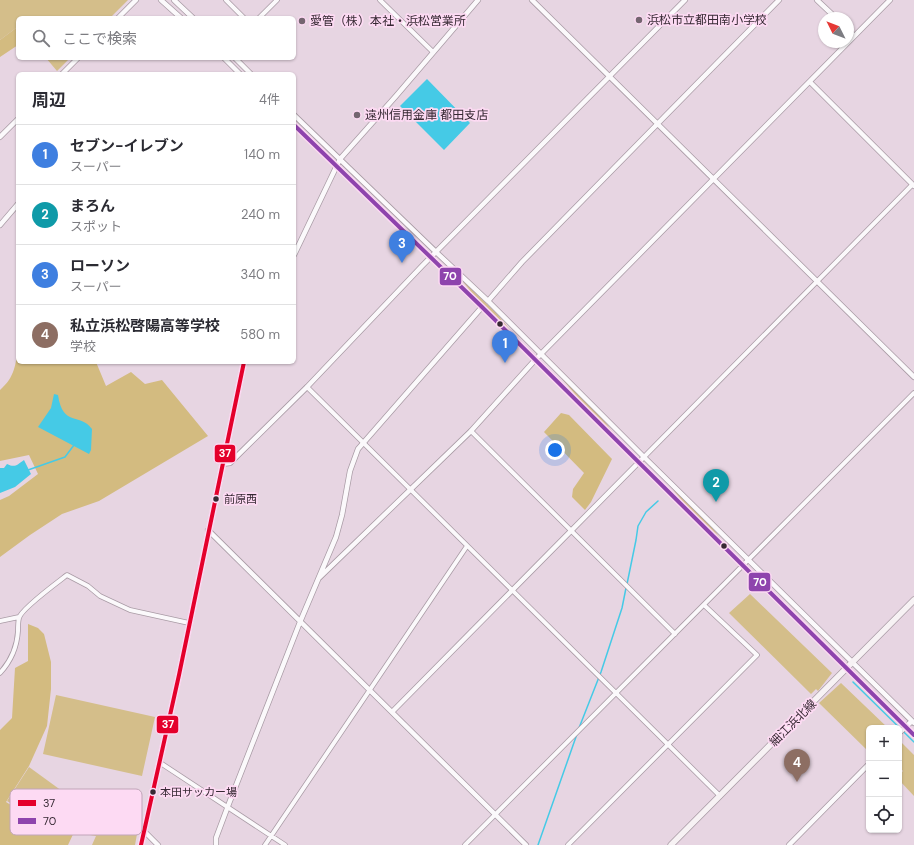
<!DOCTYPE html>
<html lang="ja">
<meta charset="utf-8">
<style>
:root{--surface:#fff;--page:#f7f7f7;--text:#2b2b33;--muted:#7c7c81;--line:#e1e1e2;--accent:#746570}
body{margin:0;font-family:"DM Sans","Noto Sans JP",sans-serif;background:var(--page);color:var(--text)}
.controls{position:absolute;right:12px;bottom:12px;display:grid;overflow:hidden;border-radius:6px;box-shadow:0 1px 3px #0004}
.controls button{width:36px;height:36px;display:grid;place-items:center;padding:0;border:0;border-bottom:1px solid var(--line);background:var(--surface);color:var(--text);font:20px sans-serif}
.compass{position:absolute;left:818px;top:12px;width:36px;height:36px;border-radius:50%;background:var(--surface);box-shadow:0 1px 3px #0004;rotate:312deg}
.you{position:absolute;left:555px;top:450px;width:14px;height:14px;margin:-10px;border:3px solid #fff;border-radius:50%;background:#1a73e8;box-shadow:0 0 0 6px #1a73e833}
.badge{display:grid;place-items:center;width:26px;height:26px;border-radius:50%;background:var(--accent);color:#fff;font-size:13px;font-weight:700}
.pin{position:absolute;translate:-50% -33px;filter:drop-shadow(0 1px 2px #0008)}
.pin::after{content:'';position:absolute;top:21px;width:14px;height:12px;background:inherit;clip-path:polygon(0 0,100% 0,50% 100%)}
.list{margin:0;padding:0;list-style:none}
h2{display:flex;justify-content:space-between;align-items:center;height:52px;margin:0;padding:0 16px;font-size:17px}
h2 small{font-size:13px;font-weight:400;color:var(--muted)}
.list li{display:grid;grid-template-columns:26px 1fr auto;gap:12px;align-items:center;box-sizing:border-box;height:60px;padding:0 16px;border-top:1px solid var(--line)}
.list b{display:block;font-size:15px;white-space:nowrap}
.list p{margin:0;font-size:13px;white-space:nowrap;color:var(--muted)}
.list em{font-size:13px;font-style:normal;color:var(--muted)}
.icon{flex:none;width:22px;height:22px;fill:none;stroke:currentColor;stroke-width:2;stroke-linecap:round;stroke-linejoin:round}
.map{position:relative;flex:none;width:914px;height:845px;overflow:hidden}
.search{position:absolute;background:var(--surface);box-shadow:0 1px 3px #0004;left:16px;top:16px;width:280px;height:44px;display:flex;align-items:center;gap:10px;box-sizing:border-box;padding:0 14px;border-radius:6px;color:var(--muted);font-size:15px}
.panel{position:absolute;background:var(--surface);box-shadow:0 1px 3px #0004;left:16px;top:72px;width:280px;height:292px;border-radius:6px}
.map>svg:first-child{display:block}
.green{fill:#d4be8a}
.forest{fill:#d3bb80}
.water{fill:#45cae6}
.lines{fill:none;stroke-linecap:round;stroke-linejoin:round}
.stream{stroke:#45cae6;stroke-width:1.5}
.minor-casing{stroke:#a99ba5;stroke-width:5.5}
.tertiary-casing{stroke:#a99ba5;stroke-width:6}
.secondary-casing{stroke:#a99ba5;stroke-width:7}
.minor{stroke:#fbf9fb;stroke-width:4}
.tertiary{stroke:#fbf9fb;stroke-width:4.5}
.secondary{stroke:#f7f2f4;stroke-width:5.5}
.bus-1-casing{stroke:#fddaf3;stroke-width:7}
.bus-2-casing{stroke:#fddaf3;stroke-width:7}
.bus-1{stroke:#e4002b;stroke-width:4}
.bus-2{stroke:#8e44ad;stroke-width:4}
.poi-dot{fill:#746570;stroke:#fddaf3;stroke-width:1.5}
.bus-dot{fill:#362933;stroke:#fddaf3;stroke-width:1.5}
.labels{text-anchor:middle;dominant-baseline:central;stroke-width:3.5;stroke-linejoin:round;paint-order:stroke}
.bus-label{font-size:11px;fill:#362933;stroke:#fddaf3;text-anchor:start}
.poi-label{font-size:12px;fill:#362933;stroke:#fddaf3;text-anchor:start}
.street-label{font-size:12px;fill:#362933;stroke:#fddaf3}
.key{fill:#fddaf3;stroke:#c1a5b9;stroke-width:1}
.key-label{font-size:11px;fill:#362933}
.line-badge{stroke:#fddaf3;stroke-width:1.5}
.badge-label{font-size:11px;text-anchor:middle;font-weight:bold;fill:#fff}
</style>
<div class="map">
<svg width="914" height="845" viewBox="0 0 914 845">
<rect width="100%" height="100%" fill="#e7d5e2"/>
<!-- green -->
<path class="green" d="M 0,0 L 128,0 L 110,18 L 18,18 L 18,29 L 16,28 L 0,40 Z
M 46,58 L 70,58 L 57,71 Z
M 460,278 L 497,314 L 511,331 L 476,298 Z
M 559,375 L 601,417 L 616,436 L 578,398 Z
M 671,487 L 706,520 L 721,539 L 683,502 Z
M 750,594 L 832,673 L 818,691 L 816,689 L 811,694 L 729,613 Z
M 841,683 L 888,728 L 869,728 L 869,752 L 819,703 Z
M 56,695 L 155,717 L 142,776 L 43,754 Z
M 899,740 L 914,755 L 914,796 L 899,780 L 899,775 L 903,771 L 899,767 Z
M 29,767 L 62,791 L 62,796 L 39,820 L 7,801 Z
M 88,811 L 139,823 L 135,845 L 92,845 L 96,836 L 84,834 Z"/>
<!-- forest -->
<path class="forest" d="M 16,28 L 18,29 L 18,45 L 0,57 L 0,40 Z
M 18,345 L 18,362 L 96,362 L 106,386 L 131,372 L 145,384 L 162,380 L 208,436 L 99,501 L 62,514 L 30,535 L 0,557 L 0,500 L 9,496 L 38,474 L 29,455 L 0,461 L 0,390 C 15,377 16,364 18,345 Z
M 561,413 L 569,415 L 612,459 L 591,502 L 585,510 L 572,497 L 573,489 L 584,473 L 544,432 Z
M 28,624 L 38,628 L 44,634 L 51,662 L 51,689 L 47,726 L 29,766 L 6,802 L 39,822 L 64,797 L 84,811 L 68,845 L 0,845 L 0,730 L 12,718 L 15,668 L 28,661 Z"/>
<!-- water -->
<path class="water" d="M 427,79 L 470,123 L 444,150 L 400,106 Z
M 54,394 L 58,395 C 63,428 80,412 92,429 L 91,450 L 89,454 L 38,427 L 51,408 Z
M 24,460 L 31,474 L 15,487 L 0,493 L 0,468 L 4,468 L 7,464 C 15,468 17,465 24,460 Z"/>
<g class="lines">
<!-- stream -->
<path class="stream" d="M 28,470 L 65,457 L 74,445
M 627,584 L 636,540 L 638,526 L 646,512 L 658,501
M 853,682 L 914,742
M 579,728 L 601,672 L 622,608 L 626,588
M 538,845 L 577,734"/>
<!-- minor casing -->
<g class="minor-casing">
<path id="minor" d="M 226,0 L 244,18
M 380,0 L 433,52
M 259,18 L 277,0
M 307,387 L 720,796
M 471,431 L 675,634
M 644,457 L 912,185
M 0,621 L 19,617
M 0,673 C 11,661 17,647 18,631 C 18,627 18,622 19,618 C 21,609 58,582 67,575 L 88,586 L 100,596 L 130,610 L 189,623
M 159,762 L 285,845
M 265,845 L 467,546
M 465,845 L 914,393
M 568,845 L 757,655 L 704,605"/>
</g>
<!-- tertiary casing -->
<g class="tertiary-casing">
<path id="tertiary" d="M 161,0 L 181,18
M 174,0 L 193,18
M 532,0 L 914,377
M 817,0 L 836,18
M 118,18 L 136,0
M 848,30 L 854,36
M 224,58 L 240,74
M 235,58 L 251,74
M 62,74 L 78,58
M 810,82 L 914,186
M 294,115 L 436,252 L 488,301 L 644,457 L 914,723
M 294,125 L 482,307 L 914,735
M 0,137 L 18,119
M 0,225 L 18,204
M 294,255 L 340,159 L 396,96 L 478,0
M 488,301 L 522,262 L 779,0
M 222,464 L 230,463 L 307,387 L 422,266 L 685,0
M 208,530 L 526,845
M 319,578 L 471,431 L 535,360 L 890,0
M 392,712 L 644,457
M 899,733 L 912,721
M 144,831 L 158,845
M 141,845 L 179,675 L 244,362
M 216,845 L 216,838 L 228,806 L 300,622 L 336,537 L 342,515 L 350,471 L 358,449 L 482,307
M 789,845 L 869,764"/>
</g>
<!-- secondary casing -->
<g class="secondary-casing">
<path id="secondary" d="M 671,845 L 914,600"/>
</g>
<!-- minor -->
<use href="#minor" class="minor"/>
<!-- tertiary -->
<use href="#tertiary" class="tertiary"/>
<!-- secondary -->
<use href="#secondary" class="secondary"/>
<!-- bus-1 casing -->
<g class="bus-1-casing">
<path id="bus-1" d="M 141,845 L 179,675 L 244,362"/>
</g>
<!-- bus-2 casing -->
<g class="bus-2-casing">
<path id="bus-2" d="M 294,125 L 482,307 L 914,735"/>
</g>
<!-- bus-1 -->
<use href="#bus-1" class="bus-1"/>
<!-- bus-2 -->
<use href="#bus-2" class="bus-2"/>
</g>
<!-- markers -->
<g class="poi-dot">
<circle cx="639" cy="20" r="4"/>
<circle cx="302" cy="21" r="4"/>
<circle cx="357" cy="115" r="4"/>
</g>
<g class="bus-dot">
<circle cx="500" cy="324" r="3.5"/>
<circle cx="216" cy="499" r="3.5"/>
<circle cx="724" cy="546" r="3.5"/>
<circle cx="153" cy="792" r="3.5"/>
</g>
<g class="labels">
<!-- bus labels -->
<g class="bus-label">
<text x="224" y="499">前原西</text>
<text x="160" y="792">本田サッカー場</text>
</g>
<!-- poi labels -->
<g class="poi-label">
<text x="647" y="20">浜松市立都田南小学校</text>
<text x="310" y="21">愛管（株）本社・浜松営業所</text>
<text x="365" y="115">遠州信用金庫 都田支店</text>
</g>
<!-- street labels -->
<g class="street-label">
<text transform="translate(793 723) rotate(-45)">細江浜北線</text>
</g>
</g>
<!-- legend -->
<rect x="10" y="789" width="132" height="46" rx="6" class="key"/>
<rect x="18" y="800" width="18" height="6" fill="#e4002b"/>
<rect x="18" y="818" width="18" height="6" fill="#8e44ad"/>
<g class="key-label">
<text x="43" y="807">37</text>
<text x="43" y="825">70</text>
</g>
<g class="line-badge">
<rect x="439" y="267" width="23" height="19" rx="4" fill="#8e44ad"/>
<rect x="214" y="444" width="22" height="19" rx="4" fill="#e4002b"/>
<rect x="748" y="572" width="23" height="20" rx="4" fill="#8e44ad"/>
<rect x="156" y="715" width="23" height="19" rx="4" fill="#e4002b"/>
</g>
<g class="badge-label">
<text x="450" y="280">70</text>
<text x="225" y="457">37</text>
<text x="760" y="586">70</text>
<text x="168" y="728">37</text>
</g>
</svg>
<div class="controls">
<button>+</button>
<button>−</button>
<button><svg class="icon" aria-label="locate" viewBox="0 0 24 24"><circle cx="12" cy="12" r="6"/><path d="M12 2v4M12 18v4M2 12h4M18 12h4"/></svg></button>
</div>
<svg class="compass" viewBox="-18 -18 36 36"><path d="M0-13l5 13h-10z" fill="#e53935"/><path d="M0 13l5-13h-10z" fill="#7c7c81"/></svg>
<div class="you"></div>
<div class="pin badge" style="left:505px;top:363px;background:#3f7fe0">1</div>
<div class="pin badge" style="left:716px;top:502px;background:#0f9aa8">2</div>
<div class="pin badge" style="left:402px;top:263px;background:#3f7fe0">3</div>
<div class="pin badge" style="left:797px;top:782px;background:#8d6e63">4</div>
<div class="search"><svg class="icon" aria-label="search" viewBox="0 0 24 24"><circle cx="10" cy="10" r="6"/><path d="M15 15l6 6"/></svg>ここで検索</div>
<section class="panel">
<h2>周辺<small>4件</small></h2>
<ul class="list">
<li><span class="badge" style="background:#3f7fe0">1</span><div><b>セブン-イレブン</b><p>スーパー</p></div><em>140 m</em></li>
<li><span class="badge" style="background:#0f9aa8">2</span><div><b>まろん</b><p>スポット</p></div><em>240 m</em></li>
<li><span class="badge" style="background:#3f7fe0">3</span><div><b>ローソン</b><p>スーパー</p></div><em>340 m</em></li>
<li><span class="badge" style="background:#8d6e63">4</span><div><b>私立浜松啓陽高等学校</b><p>学校</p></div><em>580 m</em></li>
</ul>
</section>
</div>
